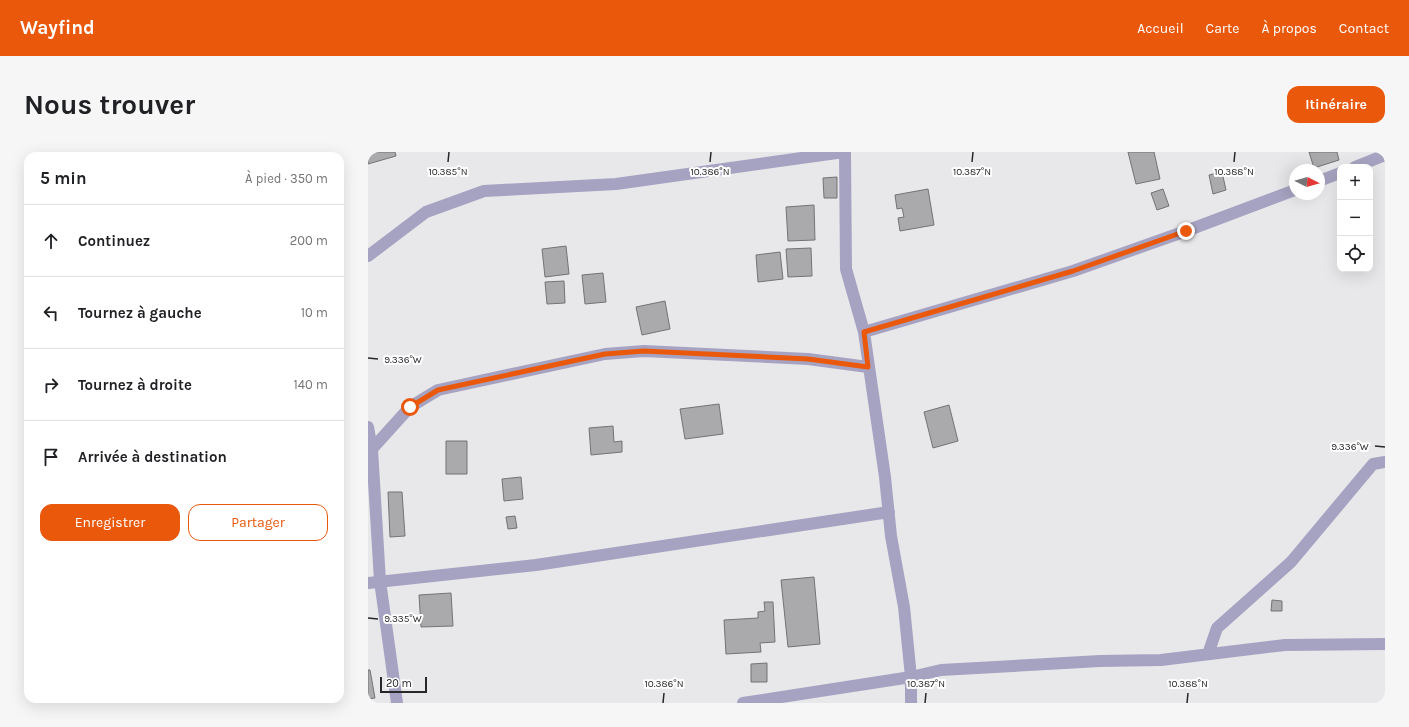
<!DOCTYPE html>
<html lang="fr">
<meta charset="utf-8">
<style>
:root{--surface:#fff;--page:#f6f6f6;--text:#202124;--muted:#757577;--line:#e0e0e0;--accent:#ea580c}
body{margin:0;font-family:Karla,sans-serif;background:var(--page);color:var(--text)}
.controls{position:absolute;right:12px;top:12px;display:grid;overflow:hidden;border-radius:8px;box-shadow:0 4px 16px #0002}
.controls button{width:36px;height:36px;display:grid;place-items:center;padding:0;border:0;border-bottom:1px solid var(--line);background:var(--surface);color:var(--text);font:20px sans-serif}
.compass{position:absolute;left:921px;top:12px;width:36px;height:36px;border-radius:50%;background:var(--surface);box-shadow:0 4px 16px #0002;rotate:95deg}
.scale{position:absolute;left:12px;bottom:10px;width:47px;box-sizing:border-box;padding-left:4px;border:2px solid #272628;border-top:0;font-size:11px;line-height:14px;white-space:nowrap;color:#272628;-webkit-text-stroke:3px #fff;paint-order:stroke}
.stop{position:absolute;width:12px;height:12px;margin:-9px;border:3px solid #ea580c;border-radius:50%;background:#fff}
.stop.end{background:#ea580c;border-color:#fff;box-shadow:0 1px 4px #0008}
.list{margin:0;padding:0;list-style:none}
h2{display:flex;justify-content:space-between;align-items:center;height:52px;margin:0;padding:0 16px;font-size:17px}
h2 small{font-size:13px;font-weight:400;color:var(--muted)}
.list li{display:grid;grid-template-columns:26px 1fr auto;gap:12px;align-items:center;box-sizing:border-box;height:72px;padding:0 16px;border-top:1px solid var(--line)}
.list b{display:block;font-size:15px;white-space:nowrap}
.list em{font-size:13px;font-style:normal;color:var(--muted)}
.actions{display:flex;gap:8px;padding:12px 16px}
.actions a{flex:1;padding:9px 0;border:1px solid var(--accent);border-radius:12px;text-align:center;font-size:14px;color:var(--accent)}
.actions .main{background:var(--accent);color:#fff}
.icon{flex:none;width:22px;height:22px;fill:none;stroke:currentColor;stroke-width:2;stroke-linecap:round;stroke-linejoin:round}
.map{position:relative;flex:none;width:1017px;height:551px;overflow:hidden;border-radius:12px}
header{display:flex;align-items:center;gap:24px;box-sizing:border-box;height:56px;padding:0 20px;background:var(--accent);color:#fff}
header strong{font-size:19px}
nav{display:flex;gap:22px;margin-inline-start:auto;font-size:14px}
.intro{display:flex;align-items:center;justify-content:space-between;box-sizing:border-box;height:96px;padding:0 24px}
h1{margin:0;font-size:28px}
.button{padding:10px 18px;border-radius:12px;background:var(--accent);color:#fff;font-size:14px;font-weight:700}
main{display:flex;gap:24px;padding:0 24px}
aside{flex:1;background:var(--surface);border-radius:12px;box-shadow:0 4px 16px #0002}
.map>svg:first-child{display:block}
.building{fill:#aaaaad;stroke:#737376}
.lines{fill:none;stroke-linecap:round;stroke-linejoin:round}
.minor{stroke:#a6a3c2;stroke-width:12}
.route{stroke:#ea580c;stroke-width:5}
.ticks{fill:none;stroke:#272628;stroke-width:1.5}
.ticks-label{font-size:10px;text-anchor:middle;fill:#272628;stroke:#fff;stroke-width:4;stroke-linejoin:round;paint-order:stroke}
</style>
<header>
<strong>Wayfind</strong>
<nav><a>Accueil</a><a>Carte</a><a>À propos</a><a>Contact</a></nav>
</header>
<div class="intro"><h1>Nous trouver</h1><a class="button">Itinéraire</a></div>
<main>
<aside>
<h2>5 min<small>À pied · 350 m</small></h2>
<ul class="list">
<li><svg class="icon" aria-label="ahead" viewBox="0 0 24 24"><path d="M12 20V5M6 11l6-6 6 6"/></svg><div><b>Continuez</b></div><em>200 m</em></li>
<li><svg class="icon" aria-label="left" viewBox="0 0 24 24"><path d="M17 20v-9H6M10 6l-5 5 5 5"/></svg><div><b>Tournez à gauche</b></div><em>10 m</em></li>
<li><svg class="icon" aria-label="right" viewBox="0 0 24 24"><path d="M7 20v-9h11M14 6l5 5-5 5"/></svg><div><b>Tournez à droite</b></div><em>140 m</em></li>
<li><svg class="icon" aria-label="arrive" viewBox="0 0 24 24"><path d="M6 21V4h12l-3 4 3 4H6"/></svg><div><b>Arrivée à destination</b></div></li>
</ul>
<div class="actions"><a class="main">Enregistrer</a><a>Partager</a></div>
</aside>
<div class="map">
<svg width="1017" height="551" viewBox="0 0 1017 551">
<rect width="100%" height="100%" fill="#e8e8eb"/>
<!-- building -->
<path class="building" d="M 0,0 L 27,0 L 28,4 L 0,12 Z
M 760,0 L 786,0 L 792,27 L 768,32 Z
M 941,0 L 969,0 L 971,8 L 946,16 Z
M 854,20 L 858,38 L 845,42 L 841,23 Z
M 469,25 L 469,46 L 456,46 L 455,26 Z
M 560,37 L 566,73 L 532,79 L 530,66 L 536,65 L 534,56 L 529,57 L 527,43 Z
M 795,37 L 801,54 L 789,58 L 783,41 Z
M 446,53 L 447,88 L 420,89 L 418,55 Z
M 198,94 L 201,122 L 177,125 L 174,97 Z
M 443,96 L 444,124 L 420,125 L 418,97 Z
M 412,100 L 415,127 L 390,130 L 388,103 Z
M 235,121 L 238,150 L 217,152 L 214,123 Z
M 196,129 L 197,151 L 179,152 L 177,130 Z
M 297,149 L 302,177 L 274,183 L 268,155 Z
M 351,252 L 355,282 L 317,287 L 312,257 Z
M 581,253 L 590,289 L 565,296 L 556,260 Z
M 245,274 L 246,290 L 254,289 L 254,300 L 223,303 L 221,276 Z
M 78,289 L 99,289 L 99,322 L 78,322 Z
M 153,325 L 155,347 L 136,349 L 134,327 Z
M 20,340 L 34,340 L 37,384 L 22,385 Z
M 147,364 L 149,376 L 140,377 L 138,365 Z
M 446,425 L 452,492 L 420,495 L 413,428 Z
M 83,441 L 85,474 L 53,475 L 51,443 Z
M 904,448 L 914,449 L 914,459 L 903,459 Z
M 396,450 L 405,450 L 407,490 L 392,491 L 393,500 L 358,502 L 356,468 L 390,466 L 390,460 L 397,459 Z
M 399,511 L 399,530 L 383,530 L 383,512 Z
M 0,518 L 2,518 L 7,546 L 0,547 Z"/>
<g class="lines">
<!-- minor -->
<path class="minor" d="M 477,0 L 478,117 L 496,180 L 517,325 L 523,384 L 536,455 L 543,525 L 543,551
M 987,15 L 1017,3
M 951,29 L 972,21
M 0,104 L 58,60 L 116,39 L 248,32 L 476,0
M 496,180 L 705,119 L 818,79 L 927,38
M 0,275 L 4,297 L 12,429 L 29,551
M 4,297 L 42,255 L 70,238 L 237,202 L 276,199 L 440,207 L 500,215
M 0,431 L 168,413 L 521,360
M 840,502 L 849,476 L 923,410 L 1005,312 L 1017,310
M 375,551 L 543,525 L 573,518 L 732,509 L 793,508 L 917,493 L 1017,492"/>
</g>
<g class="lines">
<!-- route -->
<path class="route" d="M 42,255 L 70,238 L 237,202 L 276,199 L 440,207 L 500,215 L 496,180 L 705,119 L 818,79"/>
</g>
<!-- ticks -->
<path class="ticks" d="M 80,10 L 81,0M 342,10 L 343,0M 604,10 L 605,0M 866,10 L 867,0M 0,206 L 10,207M 1007,294 L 1017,295M 0,466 L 10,467M 295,551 L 296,541M 557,551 L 558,541M 819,551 L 820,541"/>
<g class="ticks-label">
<text x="80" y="23">10.385°N</text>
<text x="342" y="23">10.386°N</text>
<text x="604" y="23">10.387°N</text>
<text x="866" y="23">10.388°N</text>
<text x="35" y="211">9.336°W</text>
<text x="982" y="298">9.336°W</text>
<text x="35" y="470">9.335°W</text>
<text x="296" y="535">10.386°N</text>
<text x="558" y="535">10.387°N</text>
<text x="820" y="535">10.388°N</text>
</g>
</svg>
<div class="controls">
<button>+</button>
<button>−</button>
<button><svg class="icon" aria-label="locate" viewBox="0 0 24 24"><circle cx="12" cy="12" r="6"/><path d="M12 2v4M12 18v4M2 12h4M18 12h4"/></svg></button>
</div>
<svg class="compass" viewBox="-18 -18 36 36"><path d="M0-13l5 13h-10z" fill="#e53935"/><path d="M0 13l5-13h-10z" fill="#757577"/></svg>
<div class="scale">20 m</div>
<div class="stop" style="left:42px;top:255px"></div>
<div class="stop end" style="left:818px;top:79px"></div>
</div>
</main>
